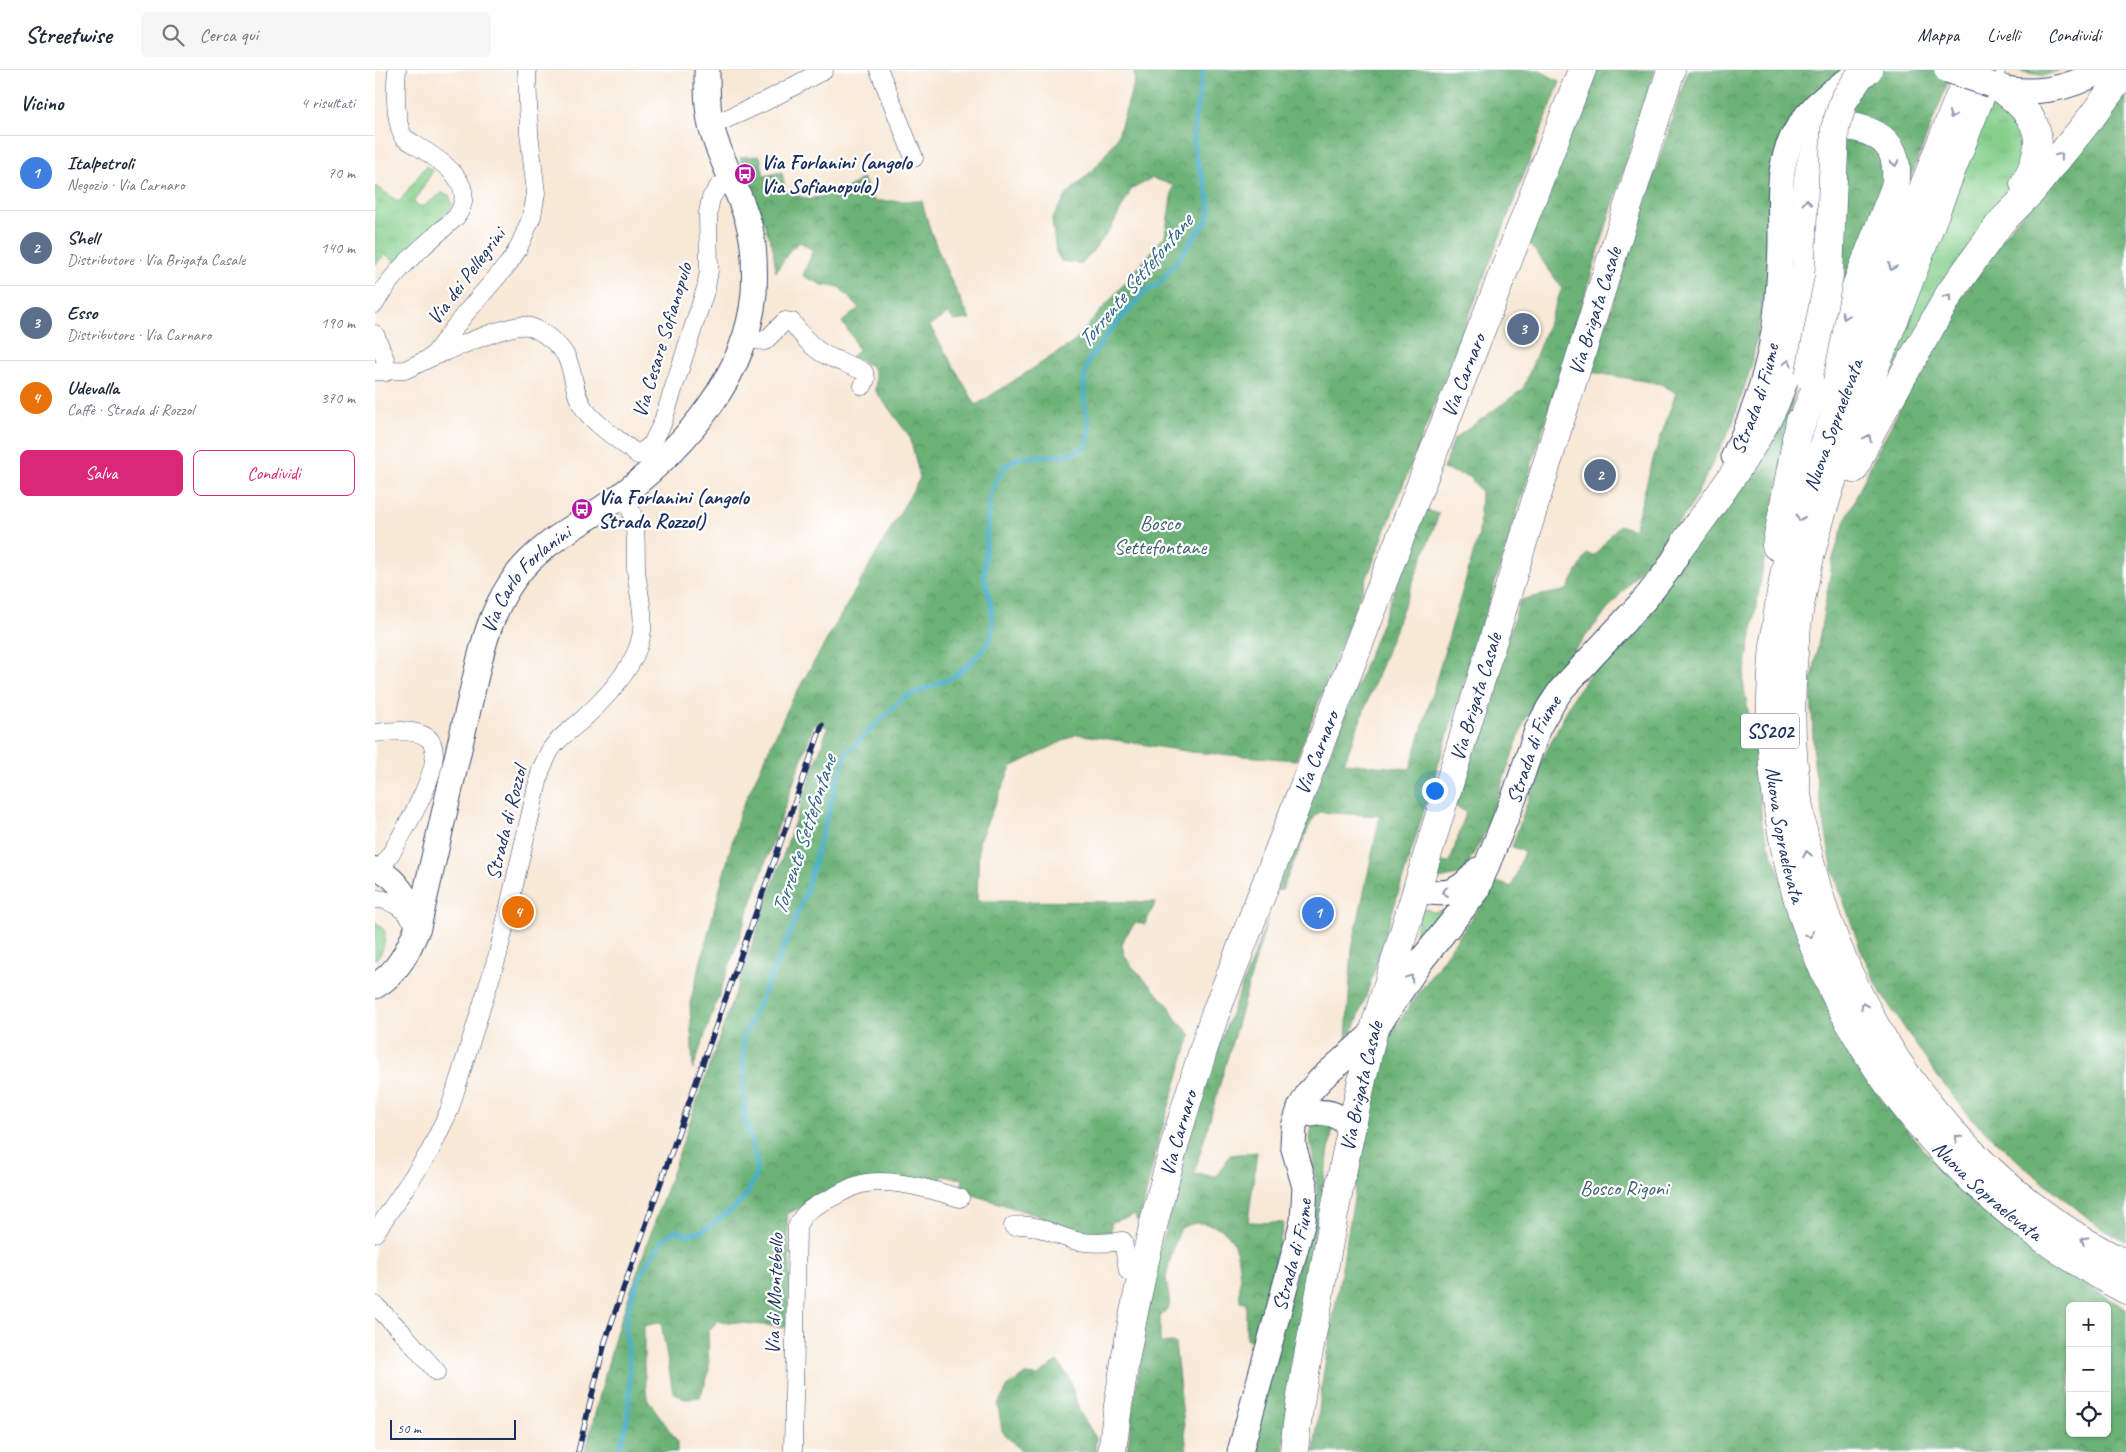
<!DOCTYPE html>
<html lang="it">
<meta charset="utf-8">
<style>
:root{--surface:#fff;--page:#f6f6f7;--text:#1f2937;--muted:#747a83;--line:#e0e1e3;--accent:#db2777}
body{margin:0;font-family:Caveat,sans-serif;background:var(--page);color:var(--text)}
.controls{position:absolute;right:15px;bottom:15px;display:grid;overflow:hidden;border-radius:8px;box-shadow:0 1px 4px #0004}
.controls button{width:45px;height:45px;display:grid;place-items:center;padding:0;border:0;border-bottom:1px solid var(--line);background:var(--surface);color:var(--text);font:25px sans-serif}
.scale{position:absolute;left:15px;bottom:12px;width:126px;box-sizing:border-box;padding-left:5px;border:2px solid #1b2f5e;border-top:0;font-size:14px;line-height:18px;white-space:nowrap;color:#1b2f5e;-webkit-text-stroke:4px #fff;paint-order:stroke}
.you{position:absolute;left:1059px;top:720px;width:18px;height:18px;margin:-12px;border:4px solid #fff;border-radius:50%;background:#1a73e8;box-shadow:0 0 0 8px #1a73e833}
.badge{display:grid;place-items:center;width:32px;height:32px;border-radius:50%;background:var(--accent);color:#fff;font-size:16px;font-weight:700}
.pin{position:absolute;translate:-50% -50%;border:2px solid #fff;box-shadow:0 1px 5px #0006}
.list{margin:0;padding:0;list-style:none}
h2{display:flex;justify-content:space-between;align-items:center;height:65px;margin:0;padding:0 20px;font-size:21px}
h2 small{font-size:16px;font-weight:400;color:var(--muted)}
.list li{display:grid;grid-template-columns:32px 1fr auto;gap:15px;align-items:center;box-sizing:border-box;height:75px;padding:0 20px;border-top:1px solid var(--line)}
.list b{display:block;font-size:19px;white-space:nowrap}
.list p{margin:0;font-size:16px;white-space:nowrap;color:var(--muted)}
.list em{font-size:16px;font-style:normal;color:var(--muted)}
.actions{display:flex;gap:10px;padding:15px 20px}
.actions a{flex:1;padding:11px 0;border:1px solid var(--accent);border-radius:8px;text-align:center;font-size:18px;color:var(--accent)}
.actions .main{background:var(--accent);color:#fff}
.icon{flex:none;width:28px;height:28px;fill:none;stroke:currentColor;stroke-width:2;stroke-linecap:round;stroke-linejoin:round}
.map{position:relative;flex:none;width:1751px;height:1382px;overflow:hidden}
header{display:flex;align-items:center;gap:30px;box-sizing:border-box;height:70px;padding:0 25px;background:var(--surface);border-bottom:1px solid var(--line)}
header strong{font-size:24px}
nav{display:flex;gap:28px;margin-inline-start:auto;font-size:18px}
.search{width:350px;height:45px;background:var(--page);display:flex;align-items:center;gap:12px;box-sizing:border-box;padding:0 18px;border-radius:8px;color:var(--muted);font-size:19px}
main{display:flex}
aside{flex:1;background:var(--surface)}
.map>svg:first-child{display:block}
.grass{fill:url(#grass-tufts);stroke:#507f74}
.forest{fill:url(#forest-crowns);stroke:#44706a;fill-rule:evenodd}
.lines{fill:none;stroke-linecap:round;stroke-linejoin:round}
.stream{stroke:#49afc8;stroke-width:5}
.minor-casing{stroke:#3c4b70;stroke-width:19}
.tertiary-casing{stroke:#3c4b70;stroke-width:24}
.secondary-casing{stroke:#3c4b70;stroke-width:27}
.primary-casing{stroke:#3c4b70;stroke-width:29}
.trunk-casing{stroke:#3c4b70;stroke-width:29}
.minor{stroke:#fff;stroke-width:18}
.tertiary{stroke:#fff;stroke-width:22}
.secondary{stroke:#fff;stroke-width:25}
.primary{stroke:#fff;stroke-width:28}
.trunk{stroke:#fff;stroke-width:28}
.rail-casing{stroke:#1b2f5e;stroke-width:5.5}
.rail{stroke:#fff;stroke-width:4;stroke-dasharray:11;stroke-linecap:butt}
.secondary-bridge-casing{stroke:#3c4b70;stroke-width:27;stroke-linecap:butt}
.trunk-bridge-casing{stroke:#3c4b70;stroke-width:29;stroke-linecap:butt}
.secondary-bridge{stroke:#fff;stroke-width:25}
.trunk-bridge{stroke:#fff;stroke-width:28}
.oneway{stroke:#8d97ae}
.labels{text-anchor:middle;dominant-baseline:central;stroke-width:4.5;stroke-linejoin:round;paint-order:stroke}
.shield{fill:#fff;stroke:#5f6d8e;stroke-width:1}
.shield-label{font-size:20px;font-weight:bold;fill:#1b2f5e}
.poi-label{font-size:21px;font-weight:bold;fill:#1b2f5e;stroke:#fff;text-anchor:start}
.street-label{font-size:21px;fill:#1b2f5e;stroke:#fff}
.park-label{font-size:21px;fill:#3b5f6c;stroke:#fff}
.water-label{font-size:22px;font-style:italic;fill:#2d6288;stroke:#fff}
</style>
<header>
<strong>Streetwise</strong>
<div class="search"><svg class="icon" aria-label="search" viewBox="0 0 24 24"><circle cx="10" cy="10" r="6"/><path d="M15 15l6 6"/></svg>Cerca qui</div>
<nav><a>Mappa</a><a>Livelli</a><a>Condividi</a></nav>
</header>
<main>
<aside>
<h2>Vicino<small>4 risultati</small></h2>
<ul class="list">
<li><span class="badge" style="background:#3f7fe0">1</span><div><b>Italpetroli</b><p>Negozio · Via Carnaro</p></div><em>70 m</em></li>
<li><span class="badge" style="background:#5c6f8a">2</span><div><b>Shell</b><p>Distributore · Via Brigata Casale</p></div><em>140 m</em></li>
<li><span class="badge" style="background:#5c6f8a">3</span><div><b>Esso</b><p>Distributore · Via Carnaro</p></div><em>190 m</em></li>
<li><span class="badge" style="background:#e8710a">4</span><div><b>Udevalla</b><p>Caffè · Strada di Rozzol</p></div><em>370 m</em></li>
</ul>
<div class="actions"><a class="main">Salva</a><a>Condividi</a></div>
</aside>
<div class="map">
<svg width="1751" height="1382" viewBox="0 0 1751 1382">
<defs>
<pattern id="grass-tufts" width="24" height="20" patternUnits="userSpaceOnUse" patternTransform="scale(1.25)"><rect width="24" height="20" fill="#85cf8b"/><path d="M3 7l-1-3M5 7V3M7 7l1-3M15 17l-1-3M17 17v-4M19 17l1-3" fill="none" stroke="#72b27a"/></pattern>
<pattern id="forest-crowns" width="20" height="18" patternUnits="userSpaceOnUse" patternTransform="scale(1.25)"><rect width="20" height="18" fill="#6cb277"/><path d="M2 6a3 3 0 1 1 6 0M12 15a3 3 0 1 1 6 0" fill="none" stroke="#589165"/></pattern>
</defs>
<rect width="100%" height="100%" fill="#fff"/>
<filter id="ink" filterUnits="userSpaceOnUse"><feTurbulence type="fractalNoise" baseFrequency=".02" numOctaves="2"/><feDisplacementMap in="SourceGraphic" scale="10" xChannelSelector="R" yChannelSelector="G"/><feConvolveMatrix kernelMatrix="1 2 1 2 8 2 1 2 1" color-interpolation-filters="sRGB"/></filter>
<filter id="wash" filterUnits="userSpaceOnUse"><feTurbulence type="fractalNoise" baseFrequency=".0096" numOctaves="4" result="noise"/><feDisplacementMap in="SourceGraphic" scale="20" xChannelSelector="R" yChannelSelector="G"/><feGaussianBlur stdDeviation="1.12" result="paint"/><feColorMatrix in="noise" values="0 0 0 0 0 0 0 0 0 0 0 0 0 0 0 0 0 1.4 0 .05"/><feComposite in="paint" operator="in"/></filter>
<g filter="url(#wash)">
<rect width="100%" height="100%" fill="#f8e8d6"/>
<!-- grass -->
<path class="grass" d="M 1613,33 C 1649,50 1658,56 1647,97 L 1571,209 L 1502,329 Z
M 51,96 L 58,101 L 39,131 L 42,135 L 48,137 L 67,123 L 74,125 L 78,136 L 23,193 L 10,184 L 0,195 L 0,116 L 24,132 Z
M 1047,838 L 1059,842 L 1076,838 L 1034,885 Z
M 0,851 L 10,861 C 10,872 9,883 0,890 Z"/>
<!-- forest -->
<path class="forest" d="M 759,0 L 1164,0 L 1185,12 L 921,690 L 816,682 L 702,664 L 636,697 L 604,771 L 602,831 L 781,832 L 770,854 L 760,853 L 750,867 L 747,875 L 749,884 L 756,895 L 795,937 L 800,948 L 816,965 L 783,1072 L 765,1151 L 762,1151 L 760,1145 L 736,1152 L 736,1162 L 686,1161 L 667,1147 L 586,1121 L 588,1109 L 567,1106 L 565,1118 L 474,1114 L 412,1144 L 415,1198 L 412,1257 L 343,1251 L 333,1261 L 334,1303 L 325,1327 L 309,1329 L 298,1322 L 286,1252 L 269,1256 L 269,1297 L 272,1328 L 302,1371 L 302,1382 L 210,1382 L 241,1263 L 453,657 L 439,654 L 318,999 L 315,933 L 365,742 L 417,630 L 545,408 L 535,367 L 500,320 C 502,295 498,296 476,287 L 483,280 L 477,266 L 467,252 L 484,238 L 464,217 L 448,215 L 428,206 L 438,180 L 425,172 L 415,180 L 401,202 L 398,178 L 365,87 L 385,86 L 389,106 L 407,102 L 411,122 L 434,129 L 466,122 L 488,108 L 499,131 L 547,131 C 557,173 576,210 595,249 L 579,251 L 573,243 L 555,256 L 601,335 L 699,272 L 790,166 L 798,115 L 777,108 L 756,120 L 736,158 L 707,194 L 686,191 L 681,182 L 677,149 L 692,124 L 721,97 L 742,68 L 760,10 Z
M 1220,0 L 1280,0 L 993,920 L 980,957 L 971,970 L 977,879 L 1005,746 L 944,742 L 936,752 L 907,820 L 901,821 L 1051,440 L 1064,444 L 969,693 L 1035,699 L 1104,464 L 1106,422 L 1095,407 L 1068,399 L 1079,369 L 1148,319 L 1187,218 L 1153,171 Z
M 1313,0 L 1578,0 L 1520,146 L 1529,107 L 1475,49 L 1417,221 L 1390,216 L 1377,294 L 1357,355 L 1313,441 L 1171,615 L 1149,652 L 1108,767 L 1087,804 L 1056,811 L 1062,793 L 1075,792 L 1091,742 L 1080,736 L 1145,530 L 1192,520 L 1212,484 L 1220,485 L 1244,455 L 1259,460 L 1279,386 L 1301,323 L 1286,314 L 1216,302 Z
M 1641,0 L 1687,0 L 1668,6 Z
M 1751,14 L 1751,1171 L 1727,1159 L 1653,1100 L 1596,1048 L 1562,1006 L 1507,925 L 1486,881 L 1457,797 L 1439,694 L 1436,616 L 1458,488 L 1469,453 L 1501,384 L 1570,253 L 1613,186 Z
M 1481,67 L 1505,80 L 1513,110 L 1434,306 L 1422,304 L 1368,612 L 1383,698 L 1387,755 L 1461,961 L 1506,1029 L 1568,1102 L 1649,1176 L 1751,1239 L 1751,1382 L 939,1382 L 948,1306 L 994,1042 L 1015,964 L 1122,812 L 1137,817 L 1149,781 L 1137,777 L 1166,692 L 1201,622 L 1385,378 L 1453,75 ZM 1695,1236 L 1732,1236 L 1732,1363 L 1695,1363 Z
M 892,851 L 819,1104 L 842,1106 L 855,1085 L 882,1082 L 873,1152 L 909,1153 L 881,1272 L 871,1269 L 871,1234 L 865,1232 C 864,1207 869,1162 836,1155 C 823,1152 820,1152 806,1158 L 798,1178 L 791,1208 L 795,1235 L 785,1247 L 785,1273 L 800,1273 L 812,1382 L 752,1382 L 774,1225 L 810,1078 L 844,975 Z
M 938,1052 L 957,1054 L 957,1062 L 918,1298 L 908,1382 L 876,1382 L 942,1121 L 935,1067 Z
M 682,1291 L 694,1307 L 704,1341 L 721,1368 L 720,1382 L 647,1382 L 627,1361 L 623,1335 L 633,1316 L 650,1305 L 663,1306 Z"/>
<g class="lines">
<!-- stream -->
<path class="stream" d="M 243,1382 C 255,1354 256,1318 254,1288 C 253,1277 250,1265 251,1254 C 253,1230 264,1207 276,1187 C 283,1177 290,1164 302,1160 L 310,1165 L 327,1161 L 360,1137 L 372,1124 L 381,1105 L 382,1094 L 369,1044 L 368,969 L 409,877 L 430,825 L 461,714 L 472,683 L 528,628 L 578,607 L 591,597 L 612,575 L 616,566 L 618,554 L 616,535 L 609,506 L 613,444 L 616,424 L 623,407 L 632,394 L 646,387 L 689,385 L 711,378 L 715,359 L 710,336 L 709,310 L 713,291 L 733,263 L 771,221 L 785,213 L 833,149 C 841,129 821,99 819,77 C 817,54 825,24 828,0"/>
</g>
</g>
<g filter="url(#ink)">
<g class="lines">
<!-- minor casing -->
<g class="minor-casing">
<path id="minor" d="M 504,0 L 539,88
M 336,56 L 389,32 L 449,0
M 0,234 C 18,199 52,174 81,147 C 108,109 55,85 28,67 C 20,49 20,20 22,0
M 0,264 L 10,289 L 11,302
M 369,269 L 390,271 L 410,251 L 417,252 C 428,267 439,281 457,288 C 468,293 479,296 489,302 L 491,309 L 488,316
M 57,287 C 75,280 135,253 152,256 C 166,259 184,274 191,286 C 200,304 198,324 210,340 C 224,358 246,371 263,385 L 277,374 L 287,354 L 331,218 L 334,201 L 333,143 L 336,128 L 344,116 L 357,111
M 0,301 L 30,300 L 57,287 L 89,245 L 134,193 L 143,179 L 157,146 L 161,123 L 154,63 L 152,0
M 0,663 C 15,661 40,658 53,668 C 78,690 18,778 6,800
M 0,829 C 16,828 31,841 39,853
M 638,1156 C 662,1152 680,1166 702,1171 C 717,1174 733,1173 748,1171 L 753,1201 L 766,1205
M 0,1163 L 55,1081 L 74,1041 L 123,884 L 166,699 C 170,693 172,685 176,679 C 184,667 197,659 207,650 C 230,629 260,598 266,567 C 271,544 262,520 261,498 C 260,470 264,449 248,424
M 0,1235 L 26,1261 L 62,1302
M 418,1382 L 422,1157 C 428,1141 441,1135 456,1128 C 465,1123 474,1118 483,1115 C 513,1106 557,1120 585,1128"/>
</g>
<!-- tertiary casing -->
<g class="tertiary-casing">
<path id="tertiary" d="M 0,798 C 24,807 38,835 43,857"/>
</g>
<!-- secondary casing -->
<g class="secondary-casing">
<g id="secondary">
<path d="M 1617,15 C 1652,27 1695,20 1725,0"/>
<path id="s1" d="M 1359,386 C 1382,339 1397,290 1402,238 C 1404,214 1406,190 1406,167 C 1406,145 1404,123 1407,102 C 1413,54 1448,23 1489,1"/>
<path d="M 1041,819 C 1071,827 1083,824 1103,800"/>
<path id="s2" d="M 0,916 C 23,903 33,881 43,857 L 104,592 C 112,560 121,533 141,506 C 169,469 213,451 248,424 C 311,375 372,306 379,223 C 380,203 380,179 375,159 C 367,124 345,92 336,56 C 332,38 332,19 332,0"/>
<path d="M 937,1044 C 953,1040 965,1045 975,1058"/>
<path id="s3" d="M 865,1382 L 928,1151 L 930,1117 L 918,1075 L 919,1057 L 925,1038 L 934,1022 L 947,1008 L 998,963 L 1045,892 L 1101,822 L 1140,725 L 1163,658 L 1174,638 L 1186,620 L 1270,529 L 1292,501 L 1321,454"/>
</g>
</g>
<!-- primary casing -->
<g class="primary-casing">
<g id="primary">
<path id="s4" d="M 737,1382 C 754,1233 792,1089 839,947 L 1207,0"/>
<path id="s5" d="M 919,1382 C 923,1334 933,1286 942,1239 C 958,1146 976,1054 998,963 L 1185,351 L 1296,0"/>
</g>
</g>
<!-- trunk casing -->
<g class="trunk-casing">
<g id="trunk">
<path id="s6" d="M 1595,0 C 1557,95 1519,191 1482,286 C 1462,338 1442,391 1426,444 C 1421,460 1416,475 1412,491 C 1348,794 1478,1074 1751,1220"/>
<path d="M 1616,0 C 1583,82 1552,165 1520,248 C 1486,332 1450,416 1431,505 C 1397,658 1423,817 1499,953 C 1555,1054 1647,1143 1751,1194"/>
<path d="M 1625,18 C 1665,47 1674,71 1649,114"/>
<path d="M 1479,399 L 1497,360 L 1575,223 L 1626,152 L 1656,122 L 1718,45 L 1751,0"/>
<path d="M 1311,471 C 1340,431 1370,391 1393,348 C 1415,305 1427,246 1431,198 C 1435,157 1424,109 1444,72 C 1446,69 1448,64 1450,62 C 1465,49 1501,60 1512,74 C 1523,86 1522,103 1520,117 L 1421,368"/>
<path d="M 1401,476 L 1425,351"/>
</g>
</g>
<!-- minor -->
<use href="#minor" class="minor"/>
<!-- tertiary -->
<use href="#tertiary" class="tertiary"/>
<!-- secondary -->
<use href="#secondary" class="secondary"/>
<!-- primary -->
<use href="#primary" class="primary"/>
<!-- trunk -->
<use href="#trunk" class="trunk"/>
<!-- rail casing -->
<g class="rail-casing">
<path id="rail" d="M 203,1382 L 230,1272 L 244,1231 L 447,655"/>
</g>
<!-- rail -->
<use href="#rail" class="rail"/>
<!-- secondary-bridge casing -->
<g class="secondary-bridge-casing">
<path id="secondary-bridge" d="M 1572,0 L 1617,15"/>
</g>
<!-- trunk-bridge casing -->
<g class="trunk-bridge-casing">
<path id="trunk-bridge" d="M 1434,306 L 1454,206 L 1460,58 L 1469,30 L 1484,7 L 1493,0"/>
</g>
<!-- secondary-bridge -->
<use href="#secondary-bridge" class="secondary-bridge"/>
<!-- trunk-bridge -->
<use href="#trunk-bridge" class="trunk-bridge"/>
</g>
<!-- one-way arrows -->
<defs><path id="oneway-chevron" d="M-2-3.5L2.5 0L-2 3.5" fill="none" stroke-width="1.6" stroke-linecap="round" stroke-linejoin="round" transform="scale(1.25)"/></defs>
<g class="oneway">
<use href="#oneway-chevron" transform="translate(1577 45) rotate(112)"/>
<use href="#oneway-chevron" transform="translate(1685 86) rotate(-51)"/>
<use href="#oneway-chevron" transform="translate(1520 93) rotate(79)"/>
<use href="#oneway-chevron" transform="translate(1432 132) rotate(-89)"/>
<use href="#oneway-chevron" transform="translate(1517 197) rotate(111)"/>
<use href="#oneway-chevron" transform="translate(1573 227) rotate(-58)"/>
<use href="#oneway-chevron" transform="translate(1470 246) rotate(111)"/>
<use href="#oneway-chevron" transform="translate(1413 293) rotate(-74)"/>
<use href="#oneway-chevron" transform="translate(1493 368) rotate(-65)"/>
<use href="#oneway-chevron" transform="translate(1425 448) rotate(107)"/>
<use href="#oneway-chevron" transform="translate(1432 784) rotate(-102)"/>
<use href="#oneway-chevron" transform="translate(1070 822) rotate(173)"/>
<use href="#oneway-chevron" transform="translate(1435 865) rotate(68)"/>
<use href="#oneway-chevron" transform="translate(1035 908) rotate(-56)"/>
<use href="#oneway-chevron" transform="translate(1489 936) rotate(-118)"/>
<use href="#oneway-chevron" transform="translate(1583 1068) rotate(-130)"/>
<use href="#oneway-chevron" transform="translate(1709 1170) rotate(-148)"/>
</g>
</g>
<!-- icons -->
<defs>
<g id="bus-disc" transform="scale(1.125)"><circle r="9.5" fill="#b5179e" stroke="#fff"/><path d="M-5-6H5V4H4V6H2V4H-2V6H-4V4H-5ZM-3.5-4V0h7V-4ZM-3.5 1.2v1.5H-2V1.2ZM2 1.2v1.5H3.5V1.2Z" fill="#fff"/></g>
</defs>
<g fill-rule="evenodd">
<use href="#bus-disc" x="370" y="104"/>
<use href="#bus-disc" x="207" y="439"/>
</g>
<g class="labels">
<!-- shield labels -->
<rect class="shield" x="1366" y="643.5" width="58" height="35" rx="4"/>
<g class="shield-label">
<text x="1395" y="661">SS202</text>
</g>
<!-- poi labels -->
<g class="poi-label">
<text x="386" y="92">Via Forlanini (angolo<tspan x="386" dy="24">Via Sofianopulo)</tspan></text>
<text x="223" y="427">Via Forlanini (angolo<tspan x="223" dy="24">Strada Rozzol)</tspan></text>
</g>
<!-- street labels -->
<g class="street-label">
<text transform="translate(91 206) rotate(-53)">Via dei Pellegrini</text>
<text stroke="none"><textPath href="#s5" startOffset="1182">Via Brigata Casale</textPath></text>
<text transform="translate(287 270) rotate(-73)">Via Cesare Sofianopulo</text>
<text stroke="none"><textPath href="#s4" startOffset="1136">Via Carnaro</textPath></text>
<text stroke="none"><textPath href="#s1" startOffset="61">Strada di Fiume</textPath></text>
<text transform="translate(1458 355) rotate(-70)">Nuova Sopraelevata</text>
<text stroke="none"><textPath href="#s2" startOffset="444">Via Carlo Forlanini</textPath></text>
<text stroke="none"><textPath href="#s5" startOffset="778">Via Brigata Casale</textPath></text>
<text stroke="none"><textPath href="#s3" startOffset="789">Strada di Fiume</textPath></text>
<text stroke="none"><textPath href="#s4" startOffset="731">Via Carnaro</textPath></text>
<text transform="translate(131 753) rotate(-76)">Strada di Rozzol</text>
<text stroke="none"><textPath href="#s6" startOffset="800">Nuova Sopraelevata</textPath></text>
<text stroke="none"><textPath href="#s5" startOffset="372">Via Brigata Casale</textPath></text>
<text stroke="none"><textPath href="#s4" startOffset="326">Via Carnaro</textPath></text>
<text stroke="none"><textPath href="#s6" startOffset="1219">Nuova Sopraelevata</textPath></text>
<text stroke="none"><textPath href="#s3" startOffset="204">Strada di Fiume</textPath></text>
<text transform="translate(399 1224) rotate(-88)">Via di Montebello</text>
</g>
<!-- park labels -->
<g class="park-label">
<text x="785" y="453">Bosco<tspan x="785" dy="24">Settefontane</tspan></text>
<text x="1249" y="1118">Bosco Rigoni</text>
</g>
<!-- water labels -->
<g class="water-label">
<text transform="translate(760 211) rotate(-50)">Torrente Settefontane</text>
<text transform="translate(429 765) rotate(-72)">Torrente Settefontane</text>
</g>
</g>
</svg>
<div class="controls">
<button>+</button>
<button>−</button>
<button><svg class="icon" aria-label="locate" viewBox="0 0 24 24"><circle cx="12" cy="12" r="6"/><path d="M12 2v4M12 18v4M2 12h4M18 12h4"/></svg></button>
</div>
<div class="scale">50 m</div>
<div class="you"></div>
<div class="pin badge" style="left:943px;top:843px;background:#3f7fe0">1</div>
<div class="pin badge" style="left:1225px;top:405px;background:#5c6f8a">2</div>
<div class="pin badge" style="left:1148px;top:259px;background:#5c6f8a">3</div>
<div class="pin badge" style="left:143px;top:842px;background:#e8710a">4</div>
</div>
</main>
